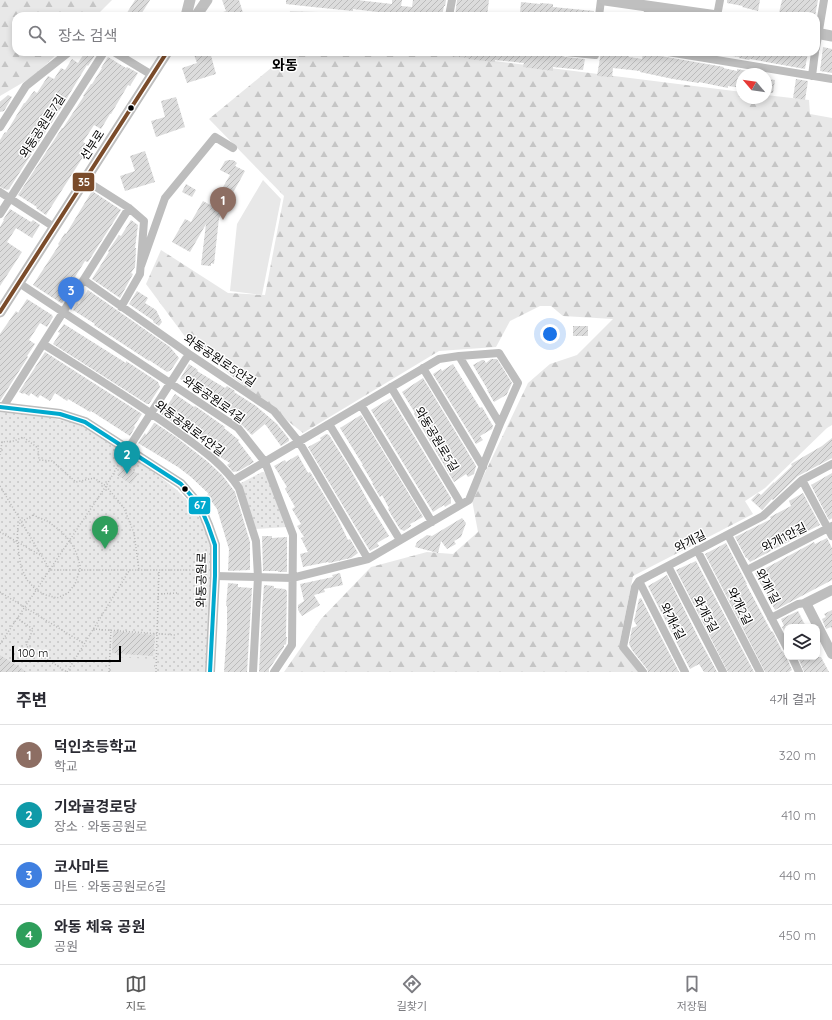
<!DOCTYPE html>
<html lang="ko">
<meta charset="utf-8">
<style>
:root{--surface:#fff;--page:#f2f2f3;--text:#2b2b33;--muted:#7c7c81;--line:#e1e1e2;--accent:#595959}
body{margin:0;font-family:Quicksand,"Noto Sans KR",sans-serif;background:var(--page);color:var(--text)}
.controls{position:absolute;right:12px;bottom:12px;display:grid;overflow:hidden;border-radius:8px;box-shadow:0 2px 6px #0003}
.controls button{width:36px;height:36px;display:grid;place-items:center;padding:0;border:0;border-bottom:1px solid var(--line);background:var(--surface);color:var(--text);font:20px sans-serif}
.compass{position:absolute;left:736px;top:68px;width:36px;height:36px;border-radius:50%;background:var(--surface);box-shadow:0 2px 6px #0003;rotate:299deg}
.scale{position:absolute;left:12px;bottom:10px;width:109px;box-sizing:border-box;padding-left:4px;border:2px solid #000;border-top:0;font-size:11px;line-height:14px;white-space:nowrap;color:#000;-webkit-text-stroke:3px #fff;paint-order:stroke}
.you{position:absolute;left:550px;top:334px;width:14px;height:14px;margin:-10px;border:3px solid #fff;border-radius:50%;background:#1a73e8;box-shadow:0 0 0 6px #1a73e833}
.badge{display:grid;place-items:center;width:26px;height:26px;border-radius:50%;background:var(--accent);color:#fff;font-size:13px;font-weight:700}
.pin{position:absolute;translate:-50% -33px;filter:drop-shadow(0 1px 2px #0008)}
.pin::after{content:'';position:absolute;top:21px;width:14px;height:12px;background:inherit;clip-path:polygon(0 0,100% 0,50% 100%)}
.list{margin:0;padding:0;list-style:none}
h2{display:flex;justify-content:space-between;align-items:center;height:52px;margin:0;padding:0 16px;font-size:17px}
h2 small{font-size:13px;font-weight:400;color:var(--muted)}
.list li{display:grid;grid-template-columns:26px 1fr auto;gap:12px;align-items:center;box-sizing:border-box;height:60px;padding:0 16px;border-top:1px solid var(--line)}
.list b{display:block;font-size:15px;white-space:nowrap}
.list p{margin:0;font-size:13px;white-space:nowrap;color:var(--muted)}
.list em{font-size:13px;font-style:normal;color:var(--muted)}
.icon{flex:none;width:22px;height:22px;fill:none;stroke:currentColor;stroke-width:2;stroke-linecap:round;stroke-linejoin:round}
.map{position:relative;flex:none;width:832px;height:672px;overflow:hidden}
.search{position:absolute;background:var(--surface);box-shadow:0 2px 6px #0003;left:12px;right:12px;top:12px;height:44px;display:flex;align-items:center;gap:10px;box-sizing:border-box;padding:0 14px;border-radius:12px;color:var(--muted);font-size:15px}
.sheet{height:292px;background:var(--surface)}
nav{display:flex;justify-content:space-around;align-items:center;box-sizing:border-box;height:56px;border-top:1px solid var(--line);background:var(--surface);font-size:11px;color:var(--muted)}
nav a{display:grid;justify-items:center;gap:2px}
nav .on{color:var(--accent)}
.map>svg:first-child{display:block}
.grass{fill:url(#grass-dots)}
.forest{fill:url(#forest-firs)}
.garden{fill:#e8e8e8}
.building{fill:url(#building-hatch)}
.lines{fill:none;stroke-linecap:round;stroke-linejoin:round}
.path{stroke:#b8b8b8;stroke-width:1.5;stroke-dasharray:1 2;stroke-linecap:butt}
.minor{stroke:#bdbdbd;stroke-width:8}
.tertiary{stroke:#bdbdbd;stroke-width:10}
.secondary{stroke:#bfbfbf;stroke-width:11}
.bus-1-casing{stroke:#fff;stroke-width:7}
.bus-2-casing{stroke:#fff;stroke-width:7}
.bus-1{stroke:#7a4b2a;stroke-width:4}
.bus-2{stroke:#00a9ce;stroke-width:4}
.bus-dot{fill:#000;stroke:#fff;stroke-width:1.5}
.labels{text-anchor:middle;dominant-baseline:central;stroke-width:3;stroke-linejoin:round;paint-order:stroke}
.street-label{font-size:12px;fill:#000;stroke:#fff}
.quarter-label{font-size:14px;font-weight:bold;fill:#000;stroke:#fff}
.line-badge{stroke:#fff;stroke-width:1.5}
.badge-label{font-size:11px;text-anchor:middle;font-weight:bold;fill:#fff}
</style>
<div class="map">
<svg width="832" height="672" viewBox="0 0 832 672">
<defs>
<pattern id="grass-dots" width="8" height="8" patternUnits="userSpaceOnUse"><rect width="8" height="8" fill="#e8e8e8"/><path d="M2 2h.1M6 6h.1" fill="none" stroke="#c5c5c5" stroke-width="1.8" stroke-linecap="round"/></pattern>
<pattern id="forest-firs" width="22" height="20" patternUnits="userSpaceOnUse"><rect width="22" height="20" fill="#e8e8e8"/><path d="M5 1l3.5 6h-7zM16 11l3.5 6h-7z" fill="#c5c5c5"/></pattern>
<pattern id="building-hatch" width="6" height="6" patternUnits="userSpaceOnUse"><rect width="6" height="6" fill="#dcdcdc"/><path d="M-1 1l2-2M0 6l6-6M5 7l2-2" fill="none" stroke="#bbb"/></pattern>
</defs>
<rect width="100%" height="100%" fill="#fff"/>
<!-- grass -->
<path class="grass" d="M 0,407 L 75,423 L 100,435 L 159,476 L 177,490 L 192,505 L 209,535 L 211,563 L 209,672 L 0,672 Z
M 262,472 L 264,472 L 282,503 L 287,527 L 255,529 L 240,486 L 241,483 Z"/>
<!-- forest -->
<path class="forest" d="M 0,0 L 112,0 L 96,16 L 16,16 L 16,52 L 59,52 L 34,76 L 0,96 Z
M 290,11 L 347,13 L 366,16 L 289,16 Z
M 283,52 L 421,52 L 742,92 L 742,98 L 766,98 L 766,95 L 809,100 L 810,114 L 832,118 L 832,425 L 827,428 L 765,488 L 745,501 L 753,514 L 633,576 L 619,647 L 638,672 L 284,672 L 321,619 L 371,567 L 427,552 L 453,554 L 478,532 L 472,500 L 528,383 L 550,364 L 577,355 L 613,319 L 563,316 L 551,306 L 540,306 L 510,321 L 496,347 L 439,351 L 303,433 L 189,342 L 146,284 L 161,250 L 228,293 L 265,295 L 284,196 L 209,119 L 282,59 Z"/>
<!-- garden -->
<path class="garden" d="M 263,180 L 281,199 L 262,295 L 230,291 L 237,224 Z
M 113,657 L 154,659 L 154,672 L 112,672 Z"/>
<!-- building -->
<path class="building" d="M 135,0 L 150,0 L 140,16 L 125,16 Z
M 222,0 L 239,0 L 244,16 L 214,16 L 214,15 L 226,11 Z
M 286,0 L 357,0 L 392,4 L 392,0 L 402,0 L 401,6 L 412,7 L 413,0 L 446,0 L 445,6 L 444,6 L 442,16 L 410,16 L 353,9 L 353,11 L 313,7 L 286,4 Z
M 457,0 L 489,0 L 487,16 L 455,16 Z
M 727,0 L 760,0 L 758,11 L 742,7 L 743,6 L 727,3 Z
M 782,0 L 818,0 L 815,16 L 803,16 L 795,14 L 795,16 L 779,13 Z
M 521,2 L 540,4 L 540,3 L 553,4 L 553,7 L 594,11 L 594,16 L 538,16 L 520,13 Z
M 823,47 L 832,49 L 832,73 L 820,71 Z
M 85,52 L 97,52 L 88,66 L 87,65 L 79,78 L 61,108 L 9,189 L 7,190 L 0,187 L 0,140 L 5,132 L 6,133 L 24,103 L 25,103 L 34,91 L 37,93 L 48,76 L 54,79 L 61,68 L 65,70 L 72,59 L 78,63 Z
M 193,52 L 210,52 L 216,74 L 187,83 L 182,68 L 197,63 Z
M 450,52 L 550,52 L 550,54 L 561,55 L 565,57 L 585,59 L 583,70 L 553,67 L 553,71 L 523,67 L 524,63 L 495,60 L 495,62 L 468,59 L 468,58 L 450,56 Z
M 601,52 L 629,52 L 629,57 L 642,59 L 643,53 L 724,67 L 723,68 L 737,71 L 737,69 L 748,71 L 747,74 L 742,74 L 742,88 L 728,86 L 728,88 L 699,82 L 699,83 L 673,79 L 640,72 L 640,71 L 613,68 L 612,77 L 597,76 Z
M 726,52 L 776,52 L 788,54 L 788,52 L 808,52 L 805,69 L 750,59 L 749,60 L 739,58 L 739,57 L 726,55 Z
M 108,57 L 126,68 L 127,67 L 138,73 L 130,86 L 128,85 L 111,114 L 110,114 L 101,129 L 94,125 L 83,142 L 90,146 L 46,215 L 36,208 L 37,207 L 18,195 L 62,128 L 63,128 L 84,96 L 83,96 L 91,84 L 92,84 L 102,68 L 101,68 Z
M 766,79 L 775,80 L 773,93 L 766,92 Z
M 796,79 L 808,81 L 805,100 L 793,98 Z
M 8,95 L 12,97 L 4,111 L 0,112 L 0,102 Z
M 176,97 L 185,127 L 156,137 L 151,121 L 165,117 L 161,101 Z
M 145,151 L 155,182 L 125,191 L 120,176 L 135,171 L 130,156 Z
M 229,160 L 233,160 L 237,163 L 235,166 L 245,171 L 219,218 L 214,264 L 211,263 L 211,266 L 201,265 L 206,224 L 190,252 L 172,242 L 185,219 L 191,222 L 203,201 L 212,206 L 230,175 L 220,170 L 225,161 Z
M 186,184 L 196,190 L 192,197 L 182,192 Z
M 92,191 L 121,210 L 88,262 L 85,261 L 75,277 L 78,279 L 62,303 L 61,303 L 33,285 L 59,245 L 58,244 L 65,233 L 66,234 Z
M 10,209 L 31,222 L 33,220 L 40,225 L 32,238 L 16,228 L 7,242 L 22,252 L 0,286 L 0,227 L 4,220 L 3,220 Z
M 131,220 L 138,225 L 135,248 L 136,248 L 135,267 L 131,273 L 133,274 L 120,298 L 92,279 L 109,252 L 108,251 L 119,235 L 121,236 Z
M 88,290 L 170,347 L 179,358 L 171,370 L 167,372 L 149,360 L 149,361 L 94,325 L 95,324 L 73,310 L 77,303 L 79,304 Z
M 137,291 L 148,298 L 145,303 L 156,310 L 162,322 L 159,326 L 153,322 L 154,321 L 129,304 Z
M 27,299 L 52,315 L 53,317 L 47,327 L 40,323 L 29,340 L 35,344 L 27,356 L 28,357 L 0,401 L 0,334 L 16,311 L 18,313 Z
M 64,324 L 126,363 L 126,361 L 158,382 L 160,387 L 149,404 L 147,404 L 53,344 L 60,333 L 58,332 Z
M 573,326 L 588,326 L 588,336 L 573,336 Z
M 45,352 L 142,414 L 134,426 L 135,427 L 130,436 L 91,411 L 90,412 L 68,399 L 67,401 L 55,393 L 50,401 L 40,395 L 38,398 L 31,393 L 29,396 L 24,393 L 23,394 L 19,392 Z
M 491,359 L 497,359 L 512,383 L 506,396 L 506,395 L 494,402 L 487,390 L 488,390 L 473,365 L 482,360 L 484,360 L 486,363 Z
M 189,364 L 198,370 L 197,371 L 225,388 L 227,386 L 235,391 L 234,392 L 256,406 L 277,424 L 289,439 L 289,441 L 281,446 L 265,424 L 252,435 L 241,424 L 242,422 L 228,413 L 229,412 L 216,403 L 217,402 L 180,379 Z
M 453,364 L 480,408 L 482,407 L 493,426 L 492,429 L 480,436 L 483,440 L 476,444 L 433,374 L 441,369 L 442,371 Z
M 423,378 L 476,466 L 474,474 L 468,477 L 466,474 L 454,482 L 414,414 L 415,413 L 402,392 Z
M 175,394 L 194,407 L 195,406 L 225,427 L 224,428 L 239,440 L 238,441 L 254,462 L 239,471 L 233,472 L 227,465 L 230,463 L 215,454 L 217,451 L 196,436 L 194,437 L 161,414 L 166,406 L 167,406 Z
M 391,398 L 451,498 L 451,503 L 445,507 L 444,505 L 433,512 L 371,410 Z
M 361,415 L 423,517 L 410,524 L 411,526 L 404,531 L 400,529 L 392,516 L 388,509 L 389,508 L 382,495 L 380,497 L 372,483 L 373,483 L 362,465 L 363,465 L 340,428 Z
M 154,423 L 155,423 L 176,437 L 208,462 L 222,475 L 235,492 L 250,542 L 250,570 L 228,571 L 229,549 L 217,509 L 207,495 L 209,494 L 191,477 L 178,467 L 138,443 L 145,433 L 146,435 Z
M 326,434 L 329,435 L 349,467 L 369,503 L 389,536 L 377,543 L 379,546 L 370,551 L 308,447 L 321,440 L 320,438 Z
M 832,438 L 832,458 L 798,476 L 773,500 L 772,499 L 762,510 L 751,500 L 758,493 L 761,495 L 774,482 L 774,483 L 792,466 L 791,464 L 822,446 Z
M 298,455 L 308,473 L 310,472 L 337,517 L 348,540 L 350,539 L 358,553 L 351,558 L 329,563 L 328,562 L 303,567 L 300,554 L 308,552 L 301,538 L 304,537 L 297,526 L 301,524 L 292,509 L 295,507 L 285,489 L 287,487 L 274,466 L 285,460 L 286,462 Z
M 124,465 L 138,474 L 131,484 L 117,475 Z
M 832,473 L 832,518 L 829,520 L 811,485 Z
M 803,493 L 820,525 L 806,532 L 807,533 L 782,545 L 750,562 L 747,558 L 746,558 L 735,537 L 771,519 L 770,517 L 791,506 L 789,501 Z
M 462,518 L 466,523 L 461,537 L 454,541 L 456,544 L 447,549 L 441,541 L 438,553 L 415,547 L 417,542 L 427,535 L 432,536 Z
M 262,536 L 272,536 L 272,538 L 287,537 L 287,571 L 286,572 L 278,572 L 278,571 L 263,571 Z
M 827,538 L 832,548 L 832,580 L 775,610 L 755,573 L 764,568 L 764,569 L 805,547 L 814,542 L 815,544 Z
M 726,543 L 747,584 L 746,584 L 771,631 L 773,632 L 782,651 L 784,653 L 787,653 L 787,659 L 792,670 L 789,672 L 765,672 L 705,554 Z
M 696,561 L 754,672 L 728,672 L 676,570 Z
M 340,573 L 343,585 L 324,589 L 325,592 L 314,595 L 320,605 L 302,616 L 298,610 L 298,605 L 304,601 L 300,584 L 333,577 L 332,575 Z
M 667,575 L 698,637 L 717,672 L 704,672 L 699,664 L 690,669 L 648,586 Z
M 228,583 L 238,584 L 238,587 L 252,588 L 247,672 L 224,672 L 227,629 L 227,606 L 226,606 Z
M 264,585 L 274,586 L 274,588 L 285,589 L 287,591 L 286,637 L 287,637 L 286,644 L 284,645 L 284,647 L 269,669 L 269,672 L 259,672 L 262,611 Z
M 641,598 L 679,672 L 648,672 L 647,669 L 632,650 L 629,644 L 632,628 L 637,626 L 634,621 L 639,599 Z
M 832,610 L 832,629 L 831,627 L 826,629 L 822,619 L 826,617 L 824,614 Z
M 798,611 L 806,627 L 787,627 L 787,636 L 782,627 L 784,626 L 781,619 Z
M 113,631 L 155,635 L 153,656 L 112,653 Z
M 0,655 L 27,672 L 0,672 Z
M 798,657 L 821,657 L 829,672 L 804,672 Z"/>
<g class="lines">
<!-- path -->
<path class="path" d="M 0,455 L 2,442 L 14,441 L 23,437 L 38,448 L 39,460 L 52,461 L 76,482 L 94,478 L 106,486 L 124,508 L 134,533 L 139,570
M 0,486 L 50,570 L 206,570
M 33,515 L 47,521 L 61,531 L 70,541 L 76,552 L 80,565 L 80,570 L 75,584 L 68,593 L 57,598 L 46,595 L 36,590 L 27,580 L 21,567 L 17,541 L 18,525 L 21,522 Z
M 0,532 L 40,555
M 0,592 L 83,643
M 158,594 L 177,593
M 17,618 L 33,629 L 26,646 L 67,672
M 93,629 L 175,635
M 0,644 L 106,486 L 123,457
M 67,672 L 129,571
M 109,672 L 111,630
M 156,672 L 157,633 L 159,571"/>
<!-- minor -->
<path class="minor" d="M 449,16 L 452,0
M 599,16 L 601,0
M 647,16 L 649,6
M 717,16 L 720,0
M 816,48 L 824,0
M 114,52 L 152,75
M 566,52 L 595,55 L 595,52
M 668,52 L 832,79
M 812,76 L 815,52
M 0,127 L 26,86 L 69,52
M 85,180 L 129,208 L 144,221 L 140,274 L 121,307
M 0,192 L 54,227
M 0,214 L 104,52
M 141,266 L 165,198 L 215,137 L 233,148
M 84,280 L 189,354 L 274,411 L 299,442 L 368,559
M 19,283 L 238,428 L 265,462 L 293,535 L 292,645 L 274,672
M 43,344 C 89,373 135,401 179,433 C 201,449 223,464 239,488 L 256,541 L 258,577 L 253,672
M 459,356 L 499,353 L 518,383 L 500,424
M 423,368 L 483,467
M 391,387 L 461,504
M 361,405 L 432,522
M 3,407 L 129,208
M 329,424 L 400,540
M 128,449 L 189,354
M 802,480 L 832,536
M 728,535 L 787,648
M 697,550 L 760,672
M 668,566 L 723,672
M 747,570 L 832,526
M 215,576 L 292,578 L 368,559 L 469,500 L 500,424 L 459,356 L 439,359 L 234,480
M 639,581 L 685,672
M 771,618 L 798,604 L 806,603
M 792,657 L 799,672
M 643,672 L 623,647 L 635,587 L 639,581 L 763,516 L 802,480 L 832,464"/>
<!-- tertiary -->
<path class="tertiary" d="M 0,407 L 60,414 L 85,422 L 181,484 L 200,506 L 208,525 L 215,545 L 215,576 L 210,672
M 832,590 L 806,603 L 832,654"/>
<!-- secondary -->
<path class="secondary" d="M 605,0 L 717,16
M 186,16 L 190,0
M 196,16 L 207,0
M 816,33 L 832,36
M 0,312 L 167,52"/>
<!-- bus-1 casing -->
<g class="bus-1-casing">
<path id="bus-1" d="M 0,312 L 167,52"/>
</g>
<!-- bus-2 casing -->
<g class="bus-2-casing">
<path id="bus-2" d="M 0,407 L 60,414 L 85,422 L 181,484 L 200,506 L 208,525 L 215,545 L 215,576 L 210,672"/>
</g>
<!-- bus-1 -->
<use href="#bus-1" class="bus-1"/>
<!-- bus-2 -->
<use href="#bus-2" class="bus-2"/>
</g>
<!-- markers -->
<g class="bus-dot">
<circle cx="131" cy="108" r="3.5"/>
<circle cx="185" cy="489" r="3.5"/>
</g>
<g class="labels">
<!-- street labels -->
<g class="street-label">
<text transform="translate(42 126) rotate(-57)">와동공원로7길</text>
<text transform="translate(92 145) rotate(-57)">선부로</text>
<text transform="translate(220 360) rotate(34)">와동공원로5안길</text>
<text transform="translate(214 399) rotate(35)">와동공원로4길</text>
<text transform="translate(190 428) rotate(37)">와동공원로4안길</text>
<text transform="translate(437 439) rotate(59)">와동공원로5길</text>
<text transform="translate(784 537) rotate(-27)">와개1안길</text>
<text transform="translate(690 541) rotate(-27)">와개길</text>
<text transform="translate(201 580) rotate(-89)">와동공원로</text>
<text transform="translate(768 586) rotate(62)">와개1길</text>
<text transform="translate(740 606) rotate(63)">와개2길</text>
<text transform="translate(706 614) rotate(62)">와개3길</text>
<text transform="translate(673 621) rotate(63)">와개4길</text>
</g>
<!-- quarter labels -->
<g class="quarter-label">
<text x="285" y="65">와동</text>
</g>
</g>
<g class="line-badge">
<rect x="72" y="172" width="23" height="20" rx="4" fill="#7a4b2a"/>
<rect x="188" y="496" width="23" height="19" rx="4" fill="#00a9ce"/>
</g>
<g class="badge-label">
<text x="84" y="186">35</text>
<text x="200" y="509">67</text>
</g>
</svg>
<div class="controls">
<button><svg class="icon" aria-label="layers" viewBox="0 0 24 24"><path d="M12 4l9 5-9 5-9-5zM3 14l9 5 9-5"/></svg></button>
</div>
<svg class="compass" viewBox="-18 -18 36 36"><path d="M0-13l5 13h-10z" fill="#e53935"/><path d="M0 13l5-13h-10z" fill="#7c7c81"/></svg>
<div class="scale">100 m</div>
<div class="you"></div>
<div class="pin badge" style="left:223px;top:220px;background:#8d6e63">1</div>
<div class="pin badge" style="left:127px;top:474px;background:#0f9aa8">2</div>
<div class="pin badge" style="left:71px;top:310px;background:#3f7fe0">3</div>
<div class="pin badge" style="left:105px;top:549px;background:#2e9e5b">4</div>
<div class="search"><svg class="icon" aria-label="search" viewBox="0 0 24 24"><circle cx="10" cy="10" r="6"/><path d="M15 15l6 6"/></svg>장소 검색</div>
</div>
<section class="sheet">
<h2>주변<small>4개 결과</small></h2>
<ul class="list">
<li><span class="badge" style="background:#8d6e63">1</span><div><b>덕인초등학교</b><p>학교</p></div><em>320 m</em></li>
<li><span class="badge" style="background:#0f9aa8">2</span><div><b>기와골경로당</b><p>장소 · 와동공원로</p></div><em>410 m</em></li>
<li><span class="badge" style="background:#3f7fe0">3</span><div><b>코사마트</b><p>마트 · 와동공원로6길</p></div><em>440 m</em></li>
<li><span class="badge" style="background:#2e9e5b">4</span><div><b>와동 체육 공원</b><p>공원</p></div><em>450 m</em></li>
</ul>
</section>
<nav>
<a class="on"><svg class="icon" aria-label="map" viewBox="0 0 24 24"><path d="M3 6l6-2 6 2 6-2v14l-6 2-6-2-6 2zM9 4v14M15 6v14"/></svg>지도</a>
<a><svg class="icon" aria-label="directions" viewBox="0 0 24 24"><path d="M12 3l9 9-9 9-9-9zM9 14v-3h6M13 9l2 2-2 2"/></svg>길찾기</a>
<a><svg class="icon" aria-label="saved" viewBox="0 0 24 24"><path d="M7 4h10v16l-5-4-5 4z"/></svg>저장됨</a>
</nav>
